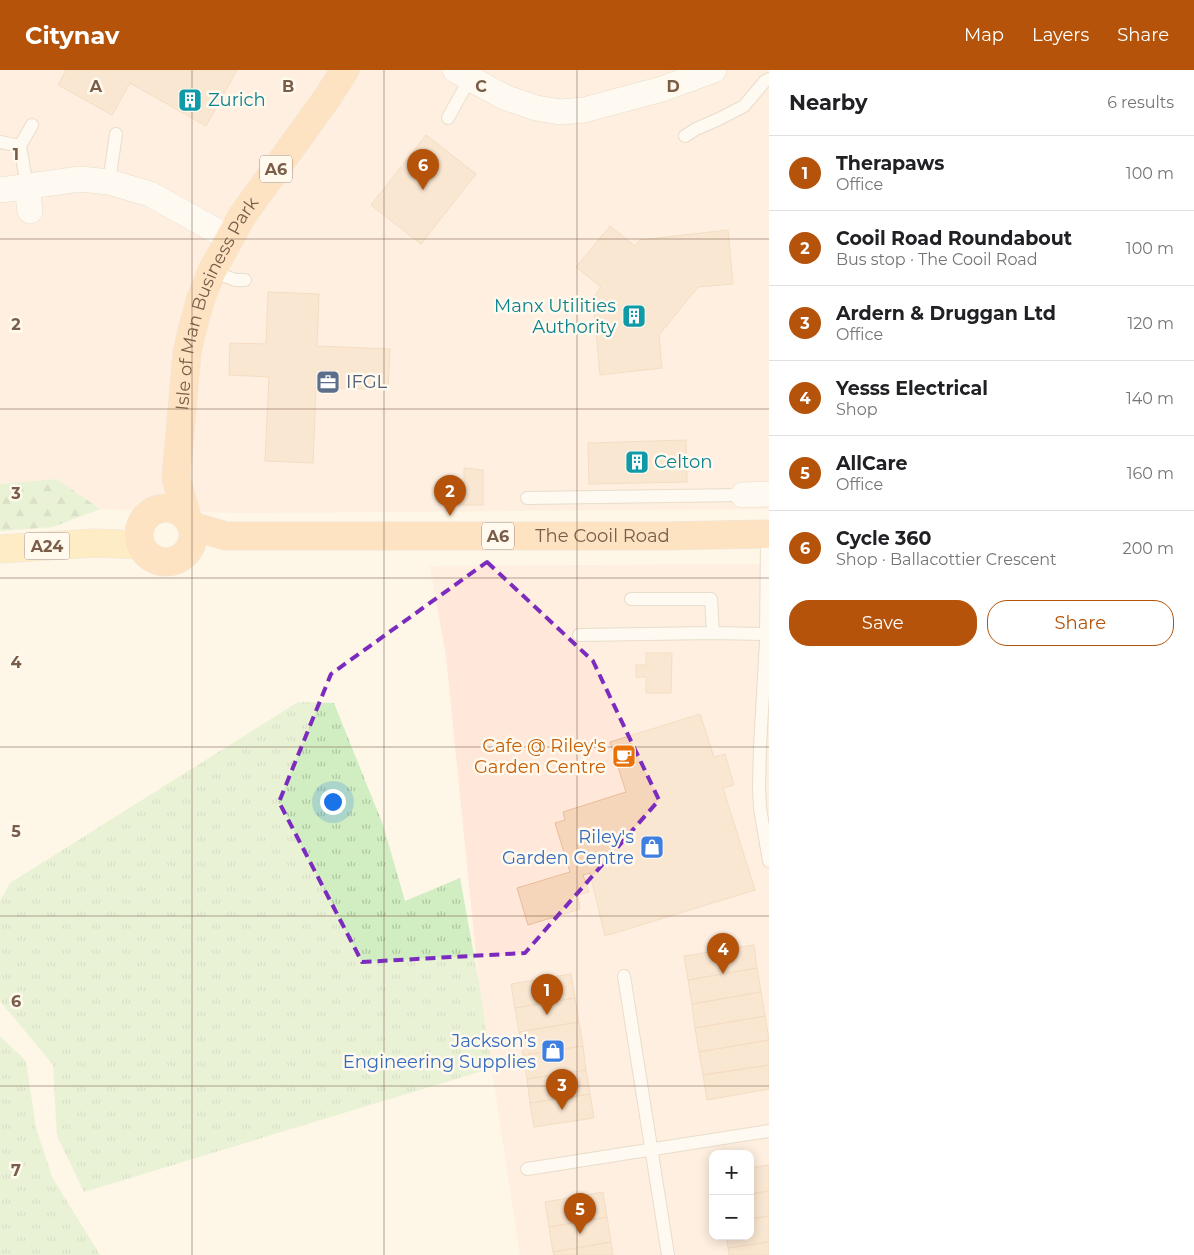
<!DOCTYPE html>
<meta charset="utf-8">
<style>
:root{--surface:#fff;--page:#f6f6f6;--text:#202124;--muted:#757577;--line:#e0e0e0;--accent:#b45309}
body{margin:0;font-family:Montserrat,sans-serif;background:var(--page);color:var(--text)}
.controls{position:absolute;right:15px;bottom:15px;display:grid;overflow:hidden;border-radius:10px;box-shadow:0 2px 12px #0003}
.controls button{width:45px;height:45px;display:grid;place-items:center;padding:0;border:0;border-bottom:1px solid var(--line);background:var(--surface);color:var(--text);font:25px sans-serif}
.you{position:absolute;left:332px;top:731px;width:18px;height:18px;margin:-12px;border:4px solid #fff;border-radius:50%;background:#1a73e8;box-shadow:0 0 0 8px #1a73e833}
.badge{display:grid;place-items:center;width:32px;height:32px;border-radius:50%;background:var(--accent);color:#fff;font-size:16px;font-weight:700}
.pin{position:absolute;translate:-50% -41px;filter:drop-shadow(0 1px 2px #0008)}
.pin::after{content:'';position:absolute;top:26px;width:18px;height:15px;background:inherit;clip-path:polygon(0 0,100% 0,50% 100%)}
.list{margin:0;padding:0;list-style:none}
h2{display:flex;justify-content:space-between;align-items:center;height:65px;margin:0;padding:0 20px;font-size:21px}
h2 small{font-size:16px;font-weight:400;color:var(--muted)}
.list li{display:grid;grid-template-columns:32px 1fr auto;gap:15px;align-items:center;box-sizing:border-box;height:75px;padding:0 20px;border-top:1px solid var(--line)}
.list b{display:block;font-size:19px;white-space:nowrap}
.list p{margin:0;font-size:16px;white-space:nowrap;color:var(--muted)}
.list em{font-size:16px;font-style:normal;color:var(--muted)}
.actions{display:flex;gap:10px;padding:15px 20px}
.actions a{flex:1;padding:11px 0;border:1px solid var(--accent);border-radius:20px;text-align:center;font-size:18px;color:var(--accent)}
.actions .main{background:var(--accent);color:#fff}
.map{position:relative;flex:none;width:769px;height:1185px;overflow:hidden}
header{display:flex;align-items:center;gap:30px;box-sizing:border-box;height:70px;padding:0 25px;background:var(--accent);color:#fff}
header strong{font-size:24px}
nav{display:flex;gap:28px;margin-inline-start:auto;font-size:18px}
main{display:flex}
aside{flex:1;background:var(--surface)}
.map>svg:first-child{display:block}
.commercial{fill:#ffe7d9;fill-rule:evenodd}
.grass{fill:url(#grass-tufts)}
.forest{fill:url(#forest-firs)}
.building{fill:#f6d6bb;stroke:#eabd99}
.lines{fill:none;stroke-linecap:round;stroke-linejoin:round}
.service-casing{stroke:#d1beaa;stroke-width:14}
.minor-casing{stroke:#d1beaa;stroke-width:26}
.primary-casing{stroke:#dcd5cf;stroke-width:29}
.trunk-casing{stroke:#dcd5cf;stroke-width:29}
.service{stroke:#fff;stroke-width:12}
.minor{stroke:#fff;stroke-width:25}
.primary{stroke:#ffe09c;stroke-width:28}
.trunk{stroke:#fecc9a;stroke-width:28}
.marked{fill:none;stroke:#7b2cbf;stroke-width:4;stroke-dasharray:10 6;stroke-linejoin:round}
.grid{fill:none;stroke:#7a5d48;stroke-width:1;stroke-opacity:0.55}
.labels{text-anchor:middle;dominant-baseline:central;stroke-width:5;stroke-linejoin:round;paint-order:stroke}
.shield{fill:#fff9ee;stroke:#a28c7a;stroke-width:1}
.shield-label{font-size:16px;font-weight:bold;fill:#7a5d48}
.culture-label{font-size:18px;fill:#0d838f;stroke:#fff9ee;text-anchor:start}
.street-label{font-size:18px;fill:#7a5d48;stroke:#fff9ee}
.service-label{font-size:18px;fill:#4e5e75;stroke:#fff9ee;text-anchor:start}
.food-label{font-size:18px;fill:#c56008;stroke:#fff9ee;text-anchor:end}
.shop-label{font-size:18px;fill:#366cbe;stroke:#fff9ee;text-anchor:end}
.grid-label{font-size:16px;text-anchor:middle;font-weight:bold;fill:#7a5d48;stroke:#fff9ee;stroke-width:5;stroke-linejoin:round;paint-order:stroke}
</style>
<header>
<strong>Citynav</strong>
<nav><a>Map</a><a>Layers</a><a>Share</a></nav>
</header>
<main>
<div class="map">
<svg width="769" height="1185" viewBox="0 0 769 1185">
<defs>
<pattern id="grass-tufts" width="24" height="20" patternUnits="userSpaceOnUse" patternTransform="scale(1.25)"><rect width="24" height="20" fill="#d1eec2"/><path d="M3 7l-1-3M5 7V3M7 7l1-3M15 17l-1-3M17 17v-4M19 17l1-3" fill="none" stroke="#afc4a0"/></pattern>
<pattern id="forest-firs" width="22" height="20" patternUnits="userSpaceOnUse" patternTransform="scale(1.25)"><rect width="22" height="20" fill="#d1eec2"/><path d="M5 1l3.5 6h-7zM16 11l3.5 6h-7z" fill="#afc4a0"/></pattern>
</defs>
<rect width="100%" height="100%" fill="#fef6e6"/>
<!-- commercial -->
<path class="commercial" d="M 0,0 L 769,0 L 769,439 L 242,443 L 100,439 L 57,409 L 0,414 Z
M 769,494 L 769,1185 L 520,1185 L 479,913 L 446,586 L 430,496 ZM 713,1084 L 750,1084 L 750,1166 L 713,1166 Z"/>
<!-- grass -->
<path class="grass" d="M 298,632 L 334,633 L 383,755 L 405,831 L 460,808 L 479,913 L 492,998 L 84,1122 L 57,1066 L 53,995 L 0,931 L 0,831 L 10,813 Z
M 0,966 L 26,991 L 36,1058 L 52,1107 L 100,1185 L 0,1185 Z"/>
<!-- forest -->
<path class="forest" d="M 57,409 L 100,439 L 53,457 L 0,461 L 0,414 Z"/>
<!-- building -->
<path class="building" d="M 66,0 L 237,0 L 206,56 L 130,13 L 112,45 L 58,15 Z
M 426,65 L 476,104 L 421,174 L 371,135 Z
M 610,156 L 635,176 L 640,170 L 728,160 L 733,214 L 698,217 L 659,265 L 662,298 L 600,305 L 593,228 L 601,217 L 576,197 Z
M 268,222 L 319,224 L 317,276 L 390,279 L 388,320 L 316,317 L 313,393 L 265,391 L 269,307 L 229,305 L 230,273 L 266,274 Z
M 686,370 L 687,412 L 589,414 L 588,373 Z
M 464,398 L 483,400 L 483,435 L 455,435 L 455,420 L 464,420 Z
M 646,583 L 672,583 L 671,623 L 646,623 L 646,607 L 636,607 L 636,595 L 646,595 Z
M 700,644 L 714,687 L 725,684 L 734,715 L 723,718 L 755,820 L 605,866 L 590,803 L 583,805 L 589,822 L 578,825 L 580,839 L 528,855 L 517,818 L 570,802 L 555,753 L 565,750 L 563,742 L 626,722 L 610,672 Z
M 754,875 L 757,898 L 688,910 L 684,886 Z
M 757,898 L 761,922 L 692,934 L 688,910 Z
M 571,904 L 575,928 L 515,938 L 511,914 Z
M 761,922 L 765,946 L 695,958 L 692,934 Z
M 575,928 L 579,952 L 519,962 L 515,938 Z
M 765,946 L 769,970 L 699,982 L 695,958 Z
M 579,952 L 583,976 L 523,985 L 519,962 Z
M 769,970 L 769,995 L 703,1005 L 699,982 Z
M 583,976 L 586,1000 L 527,1009 L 523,985 Z
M 769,995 L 769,1019 L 707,1030 L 703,1005 Z
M 586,1000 L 590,1024 L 530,1033 L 527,1009 Z
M 590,1024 L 594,1048 L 534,1057 L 530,1033 Z
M 769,1095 L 769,1121 L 750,1124 L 750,1098 Z
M 769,1121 L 769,1146 L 750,1149 L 750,1124 Z
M 603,1122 L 607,1147 L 549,1157 L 545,1132 Z
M 769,1146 L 769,1172 L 728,1178 L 726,1166 L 750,1166 L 750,1149 Z
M 607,1147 L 611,1172 L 553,1182 L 549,1157 Z
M 611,1172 L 613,1185 L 554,1185 L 553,1182 Z
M 769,1172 L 769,1185 L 729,1185 L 728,1178 Z"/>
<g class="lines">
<!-- service casing -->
<g class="service-casing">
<path id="service" d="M 448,48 L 470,8
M 685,66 L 696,59 L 719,49 L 744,36 L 765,11 L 769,9
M 0,72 L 20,76
M 109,112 L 116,64
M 27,116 L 20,76 L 32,55
M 212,201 L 235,210 L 245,210
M 527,428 L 743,425
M 767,464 L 766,572 L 760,676 L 759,717 L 760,738 L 769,791
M 631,529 L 711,529 L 713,563
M 579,565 L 713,563 L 767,564
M 624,906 L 668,1185
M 527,1099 L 769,1061"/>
</g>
<!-- minor casing -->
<g class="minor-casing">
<path id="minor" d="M 455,0 L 504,27 L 536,38 L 560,42 L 584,40 L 662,19 L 714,0
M 27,116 L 30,141
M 0,120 L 80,109 L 109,112 L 150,124 L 229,168
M 743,425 L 769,424"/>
</g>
<!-- primary casing -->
<g class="primary-casing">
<path id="primary" d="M 0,479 L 94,473 L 141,475"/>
</g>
<!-- trunk casing -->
<g class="trunk-casing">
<g id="trunk">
<circle cx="166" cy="465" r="27"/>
<path id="s1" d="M 187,447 L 176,408 L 187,283 L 192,260 L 201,228 L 212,201 L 242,146 L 327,28 L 345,0"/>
<path id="s2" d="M 192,456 L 226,466 L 665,466 L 769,464"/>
</g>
</g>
<!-- service -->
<use href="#service" class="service"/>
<!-- minor -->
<use href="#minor" class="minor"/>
<!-- primary -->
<use href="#primary" class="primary"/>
<!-- trunk -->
<use href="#trunk" class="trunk"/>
</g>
<!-- marked area -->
<path d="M0 0H769V1185H0ZM 487,492 L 593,591 L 659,730 L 525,883 L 362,892 L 279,732 L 331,604 Z" fill="#fef6e6" fill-opacity=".55" fill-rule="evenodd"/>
<path class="marked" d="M 487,492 L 593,591 L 659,730 L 525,883 L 362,892 L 279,732 L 331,604 Z"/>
<!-- grid -->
<path class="grid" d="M 192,0 L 192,1185M 384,0 L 384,1185M 577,0 L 577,1185M 0,169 L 769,169M 0,339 L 769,339M 0,508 L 769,508M 0,677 L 769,677M 0,846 L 769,846M 0,1016 L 769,1016"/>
<!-- icons -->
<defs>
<g id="building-square" transform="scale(1.25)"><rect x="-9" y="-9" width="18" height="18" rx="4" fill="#0f9aa8" stroke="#fff9ee"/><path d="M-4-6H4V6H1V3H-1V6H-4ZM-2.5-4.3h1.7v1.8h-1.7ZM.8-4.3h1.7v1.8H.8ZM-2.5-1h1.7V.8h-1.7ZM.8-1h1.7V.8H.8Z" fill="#fff"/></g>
<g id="office-square" transform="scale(1.25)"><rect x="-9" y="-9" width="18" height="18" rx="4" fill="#5c6f8a" stroke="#fff9ee"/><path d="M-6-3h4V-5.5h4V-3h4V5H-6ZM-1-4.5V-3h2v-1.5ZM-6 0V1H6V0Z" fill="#fff"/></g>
<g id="cafe-square" transform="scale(1.25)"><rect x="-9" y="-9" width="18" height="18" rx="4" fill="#e8710a" stroke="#fff9ee"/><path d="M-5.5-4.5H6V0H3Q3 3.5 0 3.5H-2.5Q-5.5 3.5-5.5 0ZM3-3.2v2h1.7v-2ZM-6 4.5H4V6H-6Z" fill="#fff"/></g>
<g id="shop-square" transform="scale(1.25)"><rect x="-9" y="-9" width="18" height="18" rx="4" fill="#3f7fe0" stroke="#fff9ee"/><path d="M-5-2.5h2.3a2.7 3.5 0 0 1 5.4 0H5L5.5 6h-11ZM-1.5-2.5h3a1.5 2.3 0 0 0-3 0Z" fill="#fff"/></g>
</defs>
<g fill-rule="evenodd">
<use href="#building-square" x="190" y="30"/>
<use href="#building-square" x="634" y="246"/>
<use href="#office-square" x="328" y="312"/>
<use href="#building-square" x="637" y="392"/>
<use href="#cafe-square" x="624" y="686"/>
<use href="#shop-square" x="652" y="777"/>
<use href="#shop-square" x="553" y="981"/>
</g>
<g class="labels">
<!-- shield labels -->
<g class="shield">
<rect x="260" y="85.5" width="32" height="27" rx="4"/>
<rect x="482" y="452.5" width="32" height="27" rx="4"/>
<rect x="24.5" y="462.5" width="45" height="27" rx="4"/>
</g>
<g class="shield-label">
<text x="276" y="99">A6</text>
<text x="498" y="466">A6</text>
<text x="47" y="476">A24</text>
</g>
<!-- culture labels -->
<g class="culture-label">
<text x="208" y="30">Zurich</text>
<text x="616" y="236" text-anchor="end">Manx Utilities<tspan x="616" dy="21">Authority</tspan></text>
<text x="654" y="392">Celton</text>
</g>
<!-- street labels -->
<g class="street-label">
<text stroke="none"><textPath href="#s1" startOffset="222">Isle of Man Business Park</textPath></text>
<text stroke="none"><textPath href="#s2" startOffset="412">The Cooil Road</textPath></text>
</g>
<!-- service labels -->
<g class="service-label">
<text x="346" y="312">IFGL</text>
</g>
<!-- food labels -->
<g class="food-label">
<text x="606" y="676">Cafe @ Riley's<tspan x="606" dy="21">Garden Centre</tspan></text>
</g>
<!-- shop labels -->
<g class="shop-label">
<text x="634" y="767">Riley's<tspan x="634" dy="21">Garden Centre</tspan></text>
<text x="536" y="971">Jackson's<tspan x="536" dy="21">Engineering Supplies</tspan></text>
</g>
</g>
<g class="grid-label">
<text x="96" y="22">A</text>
<text x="288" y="22">B</text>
<text x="481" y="22">C</text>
<text x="673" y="22">D</text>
<text x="16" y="90">1</text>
<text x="16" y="260">2</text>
<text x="16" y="429">3</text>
<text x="16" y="598">4</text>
<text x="16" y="767">5</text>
<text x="16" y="937">6</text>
<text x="16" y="1106">7</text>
</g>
</svg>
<div class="controls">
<button>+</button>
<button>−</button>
</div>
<div class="you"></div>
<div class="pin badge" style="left:547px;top:945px">1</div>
<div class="pin badge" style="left:450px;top:446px">2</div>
<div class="pin badge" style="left:562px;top:1040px">3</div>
<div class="pin badge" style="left:723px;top:904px">4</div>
<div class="pin badge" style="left:580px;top:1164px">5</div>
<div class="pin badge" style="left:423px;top:120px">6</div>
</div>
<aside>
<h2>Nearby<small>6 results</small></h2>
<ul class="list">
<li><span class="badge">1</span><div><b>Therapaws</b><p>Office</p></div><em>100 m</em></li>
<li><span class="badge">2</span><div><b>Cooil Road Roundabout</b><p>Bus stop · The Cooil Road</p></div><em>100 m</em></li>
<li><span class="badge">3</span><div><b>Ardern &amp; Druggan Ltd</b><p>Office</p></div><em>120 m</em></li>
<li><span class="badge">4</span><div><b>Yesss Electrical</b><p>Shop</p></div><em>140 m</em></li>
<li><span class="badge">5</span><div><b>AllCare</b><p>Office</p></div><em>160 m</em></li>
<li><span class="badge">6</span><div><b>Cycle 360</b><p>Shop · Ballacottier Crescent</p></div><em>200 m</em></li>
</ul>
<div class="actions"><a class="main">Save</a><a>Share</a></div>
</aside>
</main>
